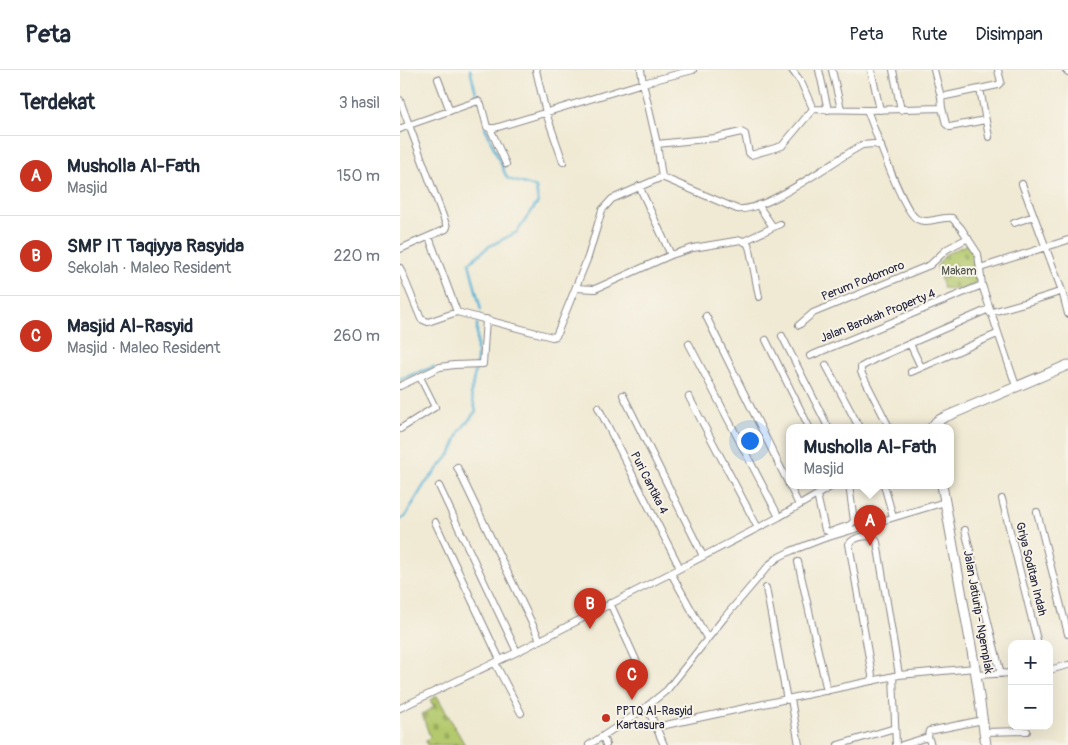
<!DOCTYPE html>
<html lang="id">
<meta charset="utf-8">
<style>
:root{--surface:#fff;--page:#f6f6f7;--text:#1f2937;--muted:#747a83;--line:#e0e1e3;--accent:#c8321e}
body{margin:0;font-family:Pangolin,sans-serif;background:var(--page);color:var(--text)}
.controls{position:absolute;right:15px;bottom:15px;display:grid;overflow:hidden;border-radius:10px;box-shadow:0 5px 20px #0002}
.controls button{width:45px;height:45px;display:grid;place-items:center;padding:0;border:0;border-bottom:1px solid var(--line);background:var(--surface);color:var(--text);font:25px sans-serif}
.you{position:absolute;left:349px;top:370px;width:18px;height:18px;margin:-12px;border:4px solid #fff;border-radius:50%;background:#1a73e8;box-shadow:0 0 0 8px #1a73e833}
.badge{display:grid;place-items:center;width:32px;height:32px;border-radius:50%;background:var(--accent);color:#fff;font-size:16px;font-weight:700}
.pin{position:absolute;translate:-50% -41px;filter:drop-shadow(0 1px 2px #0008)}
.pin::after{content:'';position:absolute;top:26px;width:18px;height:15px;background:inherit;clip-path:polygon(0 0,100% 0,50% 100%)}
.popup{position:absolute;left:386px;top:354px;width:168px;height:65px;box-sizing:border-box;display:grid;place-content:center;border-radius:10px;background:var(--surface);filter:drop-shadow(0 1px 4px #0005);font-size:16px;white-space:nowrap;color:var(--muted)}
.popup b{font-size:19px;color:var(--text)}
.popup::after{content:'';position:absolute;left:50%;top:100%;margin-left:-10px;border:10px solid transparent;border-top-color:var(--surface)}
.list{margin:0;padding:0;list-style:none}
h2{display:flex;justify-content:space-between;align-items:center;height:65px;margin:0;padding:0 20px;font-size:21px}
h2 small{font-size:16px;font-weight:400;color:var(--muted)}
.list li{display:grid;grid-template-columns:32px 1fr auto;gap:15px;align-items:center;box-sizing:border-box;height:80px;padding:0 20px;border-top:1px solid var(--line)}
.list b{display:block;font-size:19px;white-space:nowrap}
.list p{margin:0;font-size:16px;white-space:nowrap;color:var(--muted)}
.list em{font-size:16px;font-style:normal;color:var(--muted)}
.map{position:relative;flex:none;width:668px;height:675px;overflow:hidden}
header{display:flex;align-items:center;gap:30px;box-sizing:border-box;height:70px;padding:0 25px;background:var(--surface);border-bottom:1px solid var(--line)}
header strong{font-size:24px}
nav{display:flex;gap:28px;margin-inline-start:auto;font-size:18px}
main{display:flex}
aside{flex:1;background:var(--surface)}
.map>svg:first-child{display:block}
.cemetery{fill:url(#cemetery-stones);stroke:#6b7654}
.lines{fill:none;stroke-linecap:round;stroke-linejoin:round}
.stream{stroke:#5bb4d8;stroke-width:2.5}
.street-casing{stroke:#898688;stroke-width:8}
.secondary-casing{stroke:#898688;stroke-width:11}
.street{stroke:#fff;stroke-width:6}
.secondary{stroke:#fff;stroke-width:9}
.poi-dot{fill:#c8321e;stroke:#f7f3e8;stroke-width:2}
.labels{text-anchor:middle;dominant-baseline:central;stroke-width:4;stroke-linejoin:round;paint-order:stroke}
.park-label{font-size:12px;fill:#4e544a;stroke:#f7f3e8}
.street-label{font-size:12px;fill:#22223b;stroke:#f7f3e8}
.poi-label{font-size:12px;fill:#22223b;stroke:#f7f3e8;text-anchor:start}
</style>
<header>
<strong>Peta</strong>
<nav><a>Peta</a><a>Rute</a><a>Disimpan</a></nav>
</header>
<main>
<aside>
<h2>Terdekat<small>3 hasil</small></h2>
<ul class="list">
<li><span class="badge">A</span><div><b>Musholla Al-Fath</b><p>Masjid</p></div><em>150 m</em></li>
<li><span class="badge">B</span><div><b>SMP IT Taqiyya Rasyida</b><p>Sekolah · Maleo Resident</p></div><em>220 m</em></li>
<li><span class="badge">C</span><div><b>Masjid Al-Rasyid</b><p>Masjid · Maleo Resident</p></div><em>260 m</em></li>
</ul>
</aside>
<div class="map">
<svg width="668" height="675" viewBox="0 0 668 675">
<defs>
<pattern id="cemetery-stones" width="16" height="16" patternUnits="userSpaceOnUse" patternTransform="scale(1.25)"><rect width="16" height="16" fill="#b4c96d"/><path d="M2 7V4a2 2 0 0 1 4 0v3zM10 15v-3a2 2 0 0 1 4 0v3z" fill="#9aac5f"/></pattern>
</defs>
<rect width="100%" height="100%" fill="#f7f3e8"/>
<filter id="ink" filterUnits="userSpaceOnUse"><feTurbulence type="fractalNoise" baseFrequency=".02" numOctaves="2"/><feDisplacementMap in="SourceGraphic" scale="10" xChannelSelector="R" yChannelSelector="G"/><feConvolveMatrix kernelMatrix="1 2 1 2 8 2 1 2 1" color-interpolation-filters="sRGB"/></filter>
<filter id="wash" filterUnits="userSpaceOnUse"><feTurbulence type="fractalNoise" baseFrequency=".0096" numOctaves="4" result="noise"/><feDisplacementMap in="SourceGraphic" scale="20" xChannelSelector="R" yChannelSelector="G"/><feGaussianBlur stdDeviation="1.12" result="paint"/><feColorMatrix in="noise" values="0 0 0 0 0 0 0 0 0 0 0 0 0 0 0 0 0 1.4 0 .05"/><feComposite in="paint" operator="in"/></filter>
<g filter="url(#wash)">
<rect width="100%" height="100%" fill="#f0ead4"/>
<!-- cemetery -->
<path class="cemetery" d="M 568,174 C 576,186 580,199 577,213 L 561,220 L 543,218 L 537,196 L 546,184 Z
M 37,626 L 65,675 L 27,675 L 26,671 L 30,667 L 22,644 L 34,637 L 30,630 Z"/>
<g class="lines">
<!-- stream -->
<path class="stream" d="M 70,0 L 78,30
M 81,240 L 69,193 L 88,177 L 117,162 L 138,132 L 136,118 C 127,113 117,113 107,108 L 85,57
M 0,309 L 34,297
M 0,450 L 5,447 L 24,415 L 51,383 L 60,361 L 76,341 L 71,324 L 77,290 L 77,254"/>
</g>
</g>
<g filter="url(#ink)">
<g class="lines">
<!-- street casing -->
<g class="street-casing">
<path id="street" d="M 136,0 L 146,43 L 163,92
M 241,0 L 243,13 L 293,0
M 392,0 L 401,12 L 413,39 L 467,40 C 475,59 502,141 517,149 C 528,155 540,146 552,148 L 561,158 L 578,184 L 582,215 L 616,316
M 419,0 L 428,40
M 432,0 L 441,39
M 471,0 L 480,40
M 493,0 L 501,40
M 666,0 L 668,2
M 38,9 L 50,41
M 580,19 L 589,67
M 541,27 L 598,15 L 601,12 L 598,0
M 0,30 L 9,55 L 0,59
M 542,38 L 546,54 L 550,57 L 585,50
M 467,40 L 542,38 L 541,27 L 534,0
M 90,58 L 106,94
M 257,74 L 315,68 L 341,62 L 345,64 L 349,83 L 351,85 L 382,76 L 413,39
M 262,107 L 337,139 C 366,143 434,90 462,75 L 474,74 L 481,76
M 239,116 L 271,185
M 358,135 L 373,157
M 614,153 L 634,146
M 29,167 L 57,242
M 344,171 L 380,154
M 0,179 L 46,159 L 47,157 L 9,55 L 78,31 L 81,34 L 87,57 L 89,58 L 95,58 L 243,13 L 257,74 L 262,107 L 212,129 L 202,140 L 188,187 L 156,266 L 152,267 L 57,242 L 28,252 L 21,249 L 0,198
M 580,198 L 668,170
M 176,218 L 195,219 L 271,185 L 293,178 L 341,170 L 348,174 L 350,180 L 359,227
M 662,221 L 668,244
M 590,243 C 615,235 638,230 662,221 L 622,114
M 306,246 L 399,435
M 399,255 L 413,243 L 530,195 L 547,179 L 568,168
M 382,266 L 428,357
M 366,270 L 409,357
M 289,274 L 379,447
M 510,274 L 521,297
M 410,286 L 582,215
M 426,295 L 459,357
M 511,302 L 597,264
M 0,316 L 40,297 L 54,295 L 83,294 L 86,249
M 223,325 L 303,486
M 289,327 L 358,458
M 198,337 L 280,498
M 489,357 L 461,302 L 461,297 L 475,289 L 589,239
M 0,359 L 35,337 L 20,307
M 57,397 L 140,570
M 484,415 L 493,447
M 39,416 L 117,582
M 417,425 L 425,460 L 430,462 L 450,455 L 454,451 L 449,415
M 602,429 L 638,574
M 637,442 L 668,564
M 35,452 L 100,590
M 565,460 L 601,604
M 398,492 L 427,621
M 271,503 L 307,568
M 366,518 L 387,630
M 210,533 L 241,601
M 95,593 L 121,643
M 649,600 L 668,595
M 576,605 L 612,603
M 493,606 L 496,675
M 473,611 L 449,474 C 454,467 466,465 474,467 L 477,472 L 499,605
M 391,629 L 399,675
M 247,637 L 264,675
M 0,638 L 117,582 L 271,503 L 379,447 L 434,415
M 256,657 L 499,605 L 575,598
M 584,662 L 627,661
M 203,666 L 206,675
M 189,675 L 241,641 L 267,620 L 324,548 L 370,494 L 379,487 L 391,481 L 422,469 L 545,432
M 438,675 L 495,658
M 502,675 L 528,667
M 531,675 L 528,667 L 529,661 L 583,650"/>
</g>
<!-- secondary casing -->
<g class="secondary-casing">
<path id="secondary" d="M 532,357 L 537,351 L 545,347 L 668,295
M 542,415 L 575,598 L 586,675"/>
</g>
<!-- street -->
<use href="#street" class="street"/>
<!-- secondary -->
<use href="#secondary" class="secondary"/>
</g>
</g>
<!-- markers -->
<circle class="poi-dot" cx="206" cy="648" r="5"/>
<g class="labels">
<!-- park labels -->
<g class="park-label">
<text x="559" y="201">Makam</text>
</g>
<!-- street labels -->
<g class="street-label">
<text transform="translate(463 211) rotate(-22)">Perum Podomoro</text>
<text transform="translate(478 246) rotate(-22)">Jalan Barokah Property 4</text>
<text transform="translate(249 413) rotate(63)">Puri Cantika 4</text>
<text transform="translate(631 499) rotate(76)">Griya Soditan Indah</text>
<text transform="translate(578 542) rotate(80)">Jalan Jatiurip - Ngemplak</text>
</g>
<!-- poi labels -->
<g class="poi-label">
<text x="216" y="641">PPTQ Al-Rasyid<tspan x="216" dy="14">Kartasura</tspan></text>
</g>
</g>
</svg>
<div class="controls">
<button>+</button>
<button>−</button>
</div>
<div class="you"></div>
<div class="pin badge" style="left:470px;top:476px">A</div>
<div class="popup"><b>Musholla Al-Fath</b>Masjid</div>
<div class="pin badge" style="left:190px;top:559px">B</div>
<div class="pin badge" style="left:232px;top:630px">C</div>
</div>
</main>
